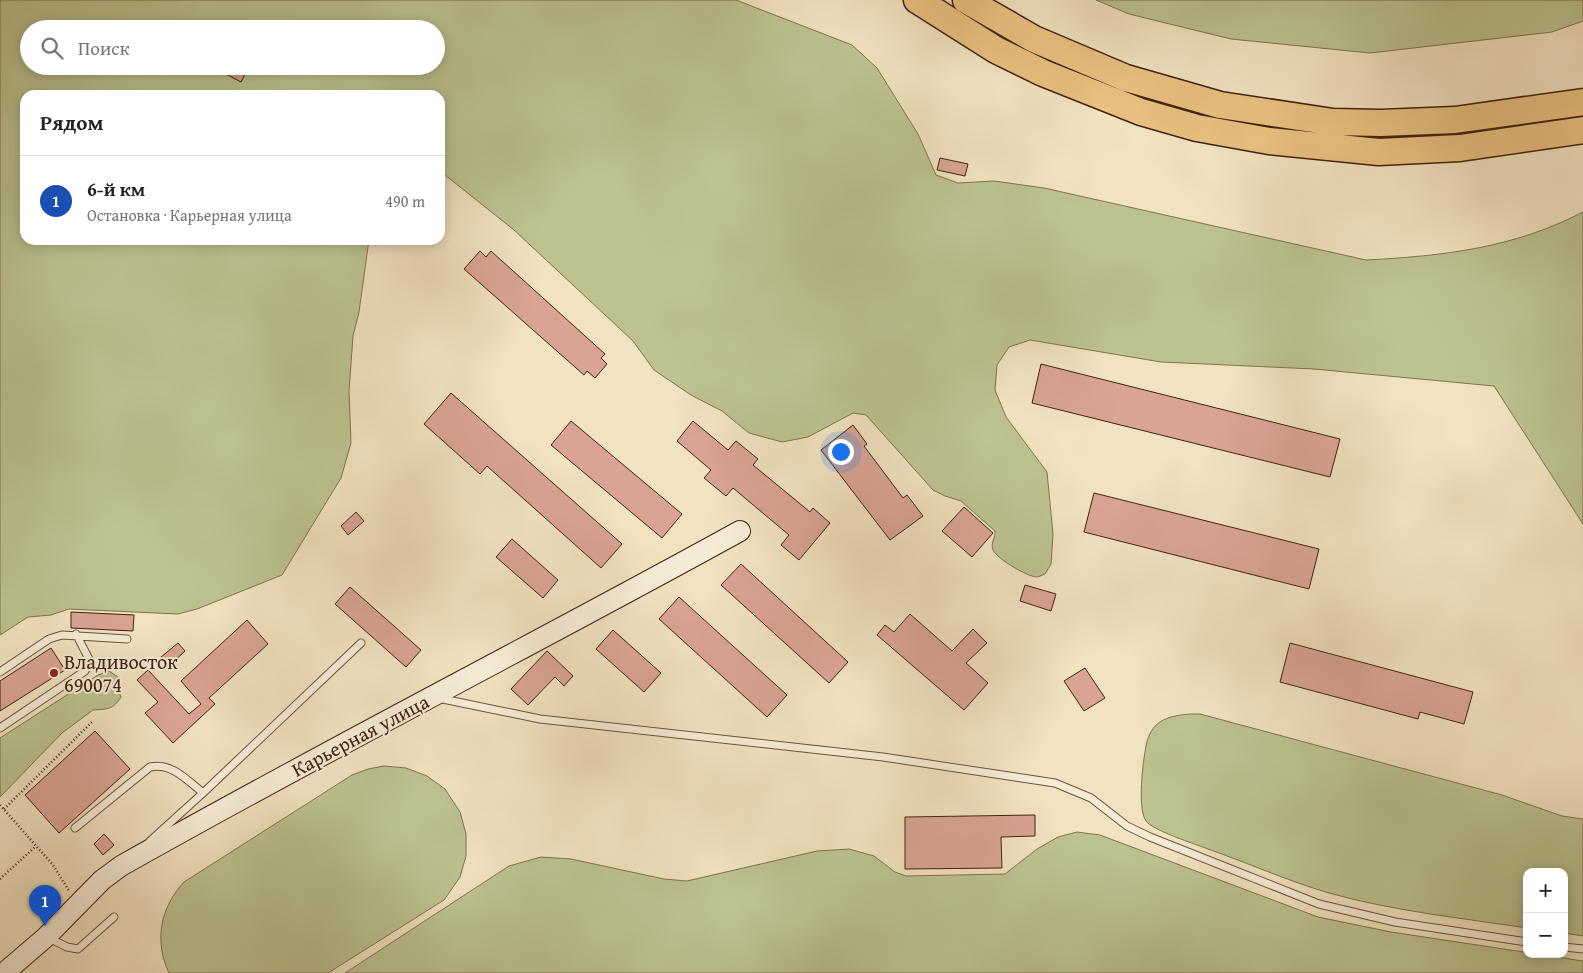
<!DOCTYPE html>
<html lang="ru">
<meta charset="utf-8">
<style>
:root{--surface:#fff;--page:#f2f2f2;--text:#222;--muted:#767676;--line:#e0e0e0;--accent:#1a73e8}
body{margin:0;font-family:"Gentium Book Plus",serif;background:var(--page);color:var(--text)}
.controls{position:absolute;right:15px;bottom:15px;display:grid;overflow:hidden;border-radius:10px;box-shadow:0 2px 12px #0003}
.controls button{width:45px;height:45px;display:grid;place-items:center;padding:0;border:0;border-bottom:1px solid var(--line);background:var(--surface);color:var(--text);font:25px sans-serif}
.you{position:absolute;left:840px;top:451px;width:18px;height:18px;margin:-12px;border:4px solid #fff;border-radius:50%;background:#1a73e8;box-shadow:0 0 0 8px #1a73e833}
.badge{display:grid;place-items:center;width:32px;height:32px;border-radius:50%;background:var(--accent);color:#fff;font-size:16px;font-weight:700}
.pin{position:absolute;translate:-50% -41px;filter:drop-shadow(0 1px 2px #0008)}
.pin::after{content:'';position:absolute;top:26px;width:18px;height:15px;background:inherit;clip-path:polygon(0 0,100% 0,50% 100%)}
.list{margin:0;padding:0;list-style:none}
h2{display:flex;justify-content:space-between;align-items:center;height:65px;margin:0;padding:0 20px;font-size:21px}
h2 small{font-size:16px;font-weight:400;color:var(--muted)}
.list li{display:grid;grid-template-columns:32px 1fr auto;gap:15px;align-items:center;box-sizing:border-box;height:90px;padding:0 20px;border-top:1px solid var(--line)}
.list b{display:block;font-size:19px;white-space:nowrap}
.list p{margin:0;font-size:16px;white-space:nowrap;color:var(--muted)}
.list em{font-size:16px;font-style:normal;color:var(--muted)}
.icon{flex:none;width:28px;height:28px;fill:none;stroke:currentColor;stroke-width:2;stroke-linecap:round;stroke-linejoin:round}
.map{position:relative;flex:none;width:1583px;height:973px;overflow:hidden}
.search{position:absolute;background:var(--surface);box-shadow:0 2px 12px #0003;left:20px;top:20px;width:425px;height:55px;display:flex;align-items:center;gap:12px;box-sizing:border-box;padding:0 18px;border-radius:28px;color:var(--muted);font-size:19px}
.panel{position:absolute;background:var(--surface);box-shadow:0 2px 12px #0003;left:20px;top:90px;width:425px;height:155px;border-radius:15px}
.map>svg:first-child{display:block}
.green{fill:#bcc391;stroke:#807250;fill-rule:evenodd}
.building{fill:#d9a493;stroke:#432210}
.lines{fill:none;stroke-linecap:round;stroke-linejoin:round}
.lane-casing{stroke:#6e523c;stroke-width:9}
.secondary-casing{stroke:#432210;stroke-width:22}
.highway-casing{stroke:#432210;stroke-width:29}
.path{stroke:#432210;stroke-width:2.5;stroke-dasharray:1 2.5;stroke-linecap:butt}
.lane{stroke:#f6ecd6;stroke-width:7}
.secondary{stroke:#f6ecd6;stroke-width:20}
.highway{stroke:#e8c180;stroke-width:26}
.poi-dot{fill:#8f2418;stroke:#f6ecd6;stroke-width:2}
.labels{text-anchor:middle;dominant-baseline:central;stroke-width:4;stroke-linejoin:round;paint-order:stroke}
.poi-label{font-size:20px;fill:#432210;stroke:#f6ecd6;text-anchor:start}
.street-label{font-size:20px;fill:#432210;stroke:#f6ecd6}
</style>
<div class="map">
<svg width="1583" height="973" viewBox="0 0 1583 973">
<rect width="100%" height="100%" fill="#f1e2c0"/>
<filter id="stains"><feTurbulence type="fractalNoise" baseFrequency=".004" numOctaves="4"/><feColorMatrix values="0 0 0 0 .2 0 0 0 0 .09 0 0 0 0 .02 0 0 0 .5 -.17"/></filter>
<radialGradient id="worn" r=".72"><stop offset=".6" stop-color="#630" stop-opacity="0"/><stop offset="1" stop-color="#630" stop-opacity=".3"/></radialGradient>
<!-- green -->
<path class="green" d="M 0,0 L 736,0 L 852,45 L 877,68 L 918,134 L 936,175 L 958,183 L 994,181 L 1044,188 L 1366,260 C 1443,256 1514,248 1583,212 L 1583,524 L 1494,386 L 1314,369 L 1161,362 L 1030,340 L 1009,347 L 997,365 L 995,390 L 1006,417 L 1047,472 L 1053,534 L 1051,564 L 1045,574 C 1045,574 1038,577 1037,577 C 1028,577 997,559 993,550 C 990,542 996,538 995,531 L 961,501 L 945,496 L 933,490 L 866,415 L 853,413 L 808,437 L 782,442 L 749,433 L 722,411 L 691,395 L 654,370 L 633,341 L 514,230 L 440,171 L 440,95 L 25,95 L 25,240 L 369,240 L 359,312 L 353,336 L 349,391 L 351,443 L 341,478 L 282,575 L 197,609 L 178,614 L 69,609 L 51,615 L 28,617 L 0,635 ZM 29,29 L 436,29 L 436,66 L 29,66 Z
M 1096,0 L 1583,0 L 1583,21 L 1552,32 L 1370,53 L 1231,39 L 1129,14 Z
M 109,671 L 118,677 L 117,687 L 121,697 C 113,710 107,709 93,710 L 62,733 L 0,797 L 0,738 L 98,675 Z
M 1190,714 L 1200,714 L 1502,795 L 1562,816 L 1583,819 L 1583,936 L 1564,933 L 1564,872 L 1527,872 L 1527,928 C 1461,918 1393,911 1329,893 C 1288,881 1248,863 1208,849 C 1195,844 1152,830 1146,821 C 1137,808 1143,762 1146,746 C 1151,721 1166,716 1190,714 Z
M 384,766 L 406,768 L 427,776 L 445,789 L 460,812 L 466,834 L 466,856 L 460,877 L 444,900 L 328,973 L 169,973 C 154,941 160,908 184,882 L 352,775 L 368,769 Z
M 1077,832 L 1100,835 L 1318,917 L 1391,932 L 1583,961 L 1583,973 L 345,973 L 509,866 L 541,857 L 571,859 L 664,879 L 687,881 L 817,851 L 849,849 L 874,856 L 895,872 L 906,876 L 1005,874 L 1037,849 L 1058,837 Z"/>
<!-- building -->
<path class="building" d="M 230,66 L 249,66 L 241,82 L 226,74 Z
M 940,158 L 968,164 L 965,176 L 937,170 Z
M 480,251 L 486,257 L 491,251 L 605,354 L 601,358 L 607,364 L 595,378 L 587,371 L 584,375 L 464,269 Z
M 1041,364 L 1340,439 L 1330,477 L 1032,403 Z
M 451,393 L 622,544 L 601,568 L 487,466 L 480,474 L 424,424 Z
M 571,421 L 682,514 L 662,538 L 551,445 Z
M 693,421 L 728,450 L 736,441 L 758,459 L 753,465 L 810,512 L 813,508 L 830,523 L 799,560 L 781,545 L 789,535 L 733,488 L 726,496 L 704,478 L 711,470 L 677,441 Z
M 853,425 L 867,444 L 864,446 L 903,498 L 907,495 L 923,516 L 890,540 L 821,450 Z
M 1094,493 L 1319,549 L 1309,589 L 1084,532 Z
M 964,507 L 993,533 L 972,557 L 942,531 Z
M 356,512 L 364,521 L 348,535 L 341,526 Z
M 512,539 L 558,580 L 543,598 L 496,557 Z
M 741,564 L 848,662 L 829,683 L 721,585 Z
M 1025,585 L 1056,594 L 1051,611 L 1020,601 Z
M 350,587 L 421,650 L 406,667 L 335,604 Z
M 679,597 L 787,695 L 767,717 L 659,619 Z
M 71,612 L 134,615 L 133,631 L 71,628 Z
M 910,614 L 952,651 L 973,629 L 987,643 L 966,663 L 988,683 L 964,710 L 877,635 L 885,625 L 894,632 Z
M 247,620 L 268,644 L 209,698 L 215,704 L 173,743 L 145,713 L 158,702 L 137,680 L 148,670 L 189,714 L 201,704 L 181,681 Z
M 613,630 L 661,673 L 644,692 L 596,649 Z
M 178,643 L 185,651 L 169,666 L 161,657 Z
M 1290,643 L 1473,692 L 1464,724 L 1420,712 L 1418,719 L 1280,682 Z
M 51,648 L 65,670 L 0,711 L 0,681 Z
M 547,651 L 573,676 L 564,686 L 555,677 L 528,705 L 511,689 Z
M 1085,668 L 1105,698 L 1084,711 L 1064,681 Z
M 95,731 L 130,769 L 59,833 L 25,795 Z
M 1035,815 L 1035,836 L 1001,837 L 1002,868 L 905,869 L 905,817 Z
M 104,834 L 114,845 L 103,855 L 94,844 Z"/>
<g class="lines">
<!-- lane casing -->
<g class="lane-casing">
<path id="lane" d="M 0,672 L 49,639 L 62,635 L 127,639
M 438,698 L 540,719 L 883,757 L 1055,783 L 1091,798 L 1127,826 L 1150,837 L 1319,904 L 1395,922 L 1527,942
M 0,728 L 85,671 L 89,659 L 76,634
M 75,828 L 150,767 C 171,762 187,780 203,793
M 150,841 L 203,793 L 361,643
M 49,938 L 67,947 L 78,949 L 114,917
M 1564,947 L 1583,949"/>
</g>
<!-- secondary casing -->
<g class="secondary-casing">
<path id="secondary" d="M 4,973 L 46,937 L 102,880 L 121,866 C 326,750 535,644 740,531"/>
</g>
<!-- highway casing -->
<g class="highway-casing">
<path id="highway" d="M 917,0 L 996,50 L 1043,73 L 1141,112 L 1197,128 L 1269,141 L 1379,152 L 1460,148 L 1583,130
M 966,0 L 1034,39 L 1126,78 L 1220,105 L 1333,122 L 1381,123 L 1455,120 L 1583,102"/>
</g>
<!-- path -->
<path class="path" d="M 0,805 L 53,865 L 69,891
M 4,809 L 93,721
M 0,879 L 36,846"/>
<!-- lane -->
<use href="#lane" class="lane"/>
<!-- secondary -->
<use href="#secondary" class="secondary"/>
<!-- highway -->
<use href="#highway" class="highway"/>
</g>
<!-- markers -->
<circle class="poi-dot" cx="54" cy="673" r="5"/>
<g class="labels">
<!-- poi labels -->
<g class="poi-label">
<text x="64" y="661">Владивосток<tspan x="64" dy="23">690074</tspan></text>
</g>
<!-- street labels -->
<g class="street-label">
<text transform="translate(360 735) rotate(-28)">Карьерная улица</text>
</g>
</g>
<rect width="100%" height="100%" filter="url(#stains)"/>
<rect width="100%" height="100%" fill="url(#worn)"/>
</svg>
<div class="controls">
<button>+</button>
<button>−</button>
</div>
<div class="you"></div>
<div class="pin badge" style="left:45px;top:926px;background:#1a4fb4">1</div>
<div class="search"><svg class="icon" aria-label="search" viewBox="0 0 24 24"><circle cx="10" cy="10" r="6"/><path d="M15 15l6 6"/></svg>Поиск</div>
<section class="panel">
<h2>Рядом<small></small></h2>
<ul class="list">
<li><span class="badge" style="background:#1a4fb4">1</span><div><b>6-й км</b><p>Остановка · Карьерная улица</p></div><em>490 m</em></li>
</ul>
</section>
</div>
